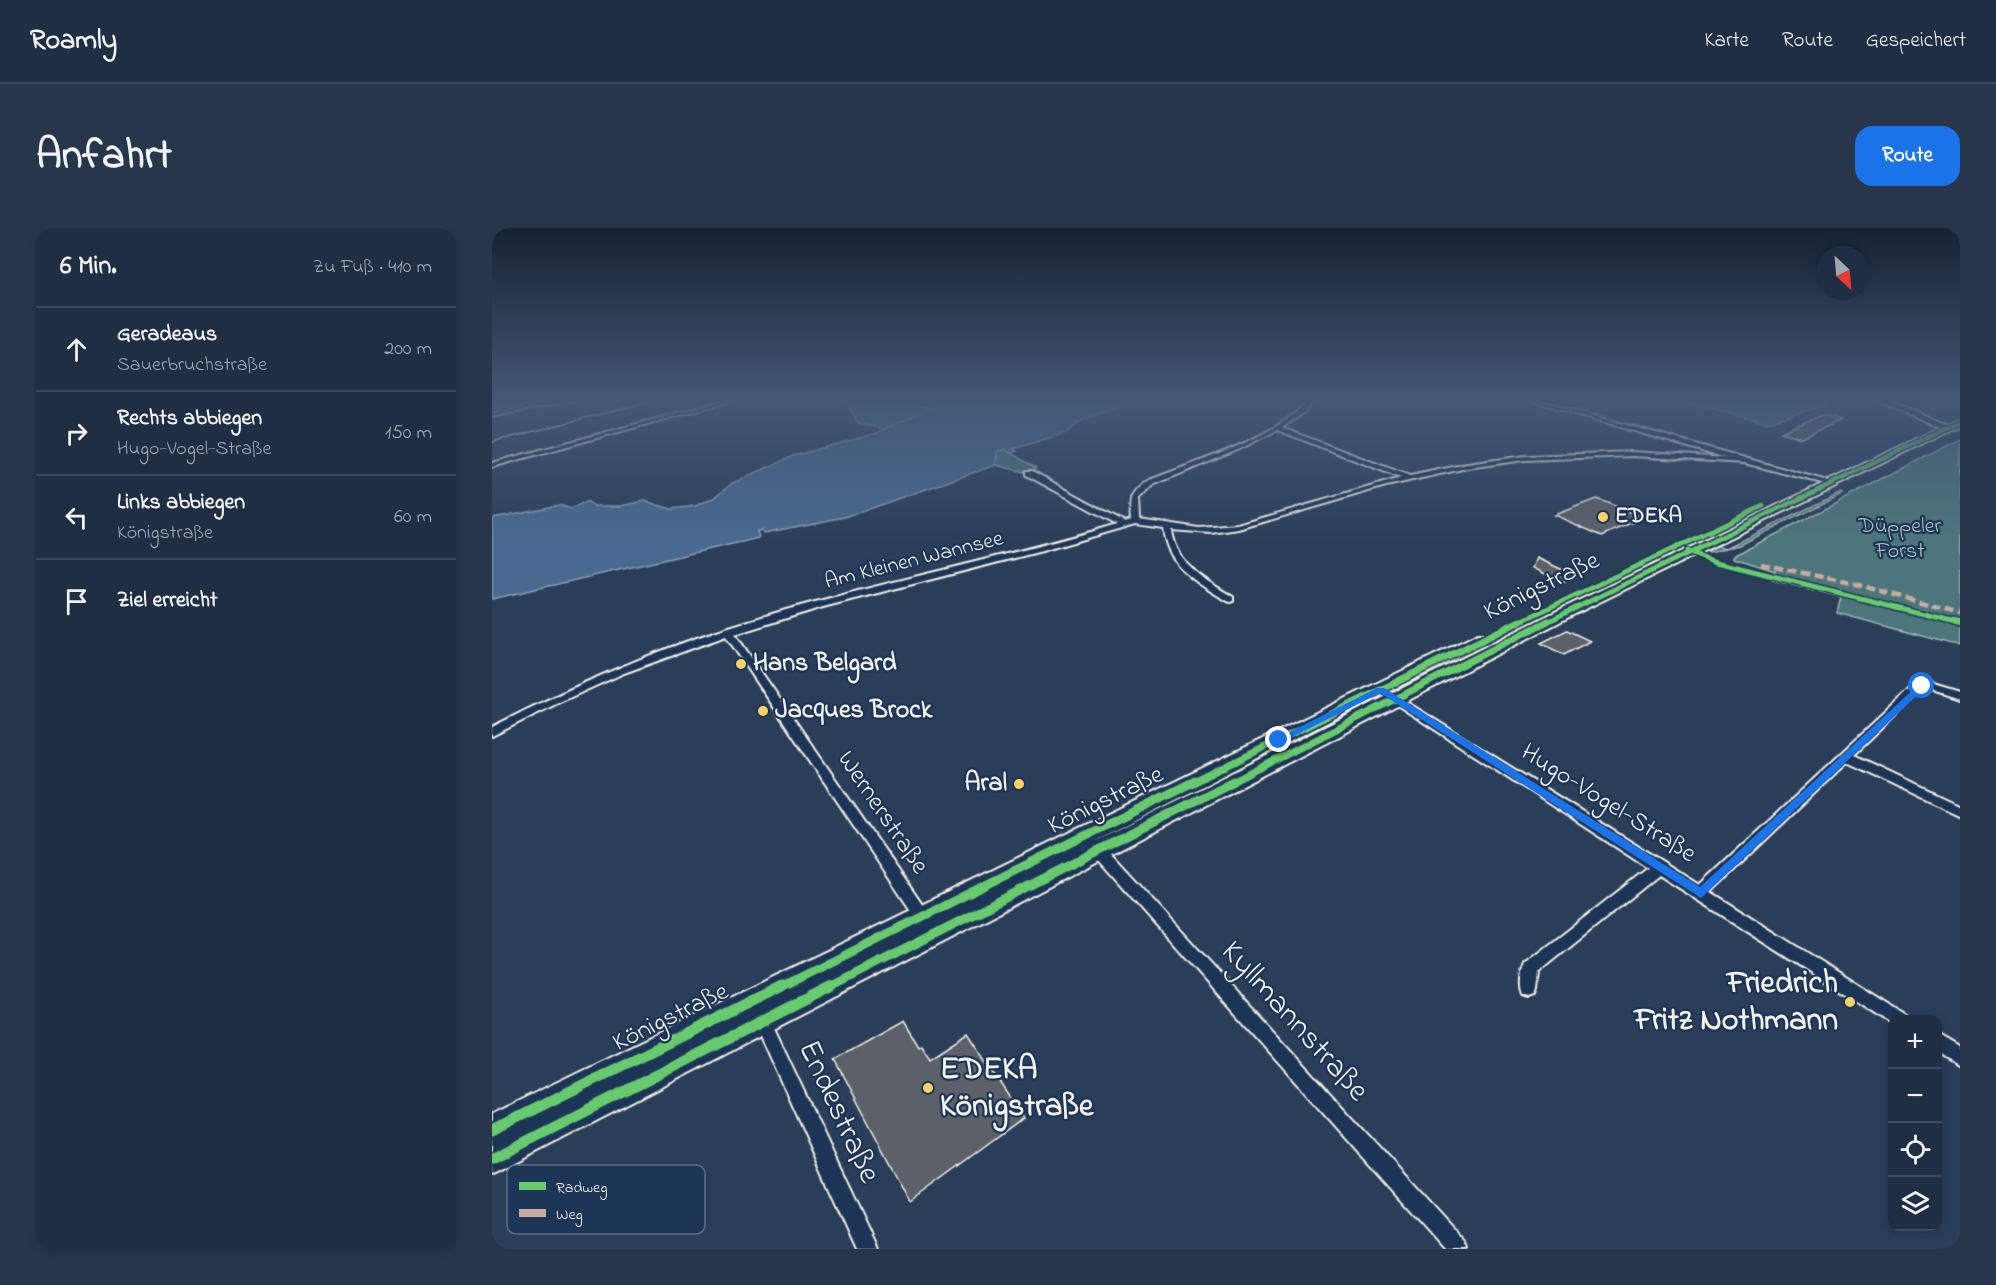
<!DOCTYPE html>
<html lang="de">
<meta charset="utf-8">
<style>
:root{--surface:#202e44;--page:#28364b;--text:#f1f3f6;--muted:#a2a8b2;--line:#3d4a5d;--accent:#1a73e8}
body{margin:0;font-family:"Indie Flower",sans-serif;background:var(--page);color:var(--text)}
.controls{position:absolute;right:18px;bottom:18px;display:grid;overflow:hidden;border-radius:12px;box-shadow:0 3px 9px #0003}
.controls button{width:54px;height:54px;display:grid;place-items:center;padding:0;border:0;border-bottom:2px solid var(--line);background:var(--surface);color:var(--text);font:30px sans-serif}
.compass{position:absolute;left:1324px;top:18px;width:54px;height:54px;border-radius:50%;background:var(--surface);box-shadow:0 3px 9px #0003;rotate:154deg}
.stop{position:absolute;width:18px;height:18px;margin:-14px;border:4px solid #1a73e8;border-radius:50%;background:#fff}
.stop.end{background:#1a73e8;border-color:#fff;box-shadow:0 2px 6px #0008}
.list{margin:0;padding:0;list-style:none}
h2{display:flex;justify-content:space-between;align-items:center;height:78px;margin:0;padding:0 24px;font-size:26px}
h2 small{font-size:20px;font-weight:400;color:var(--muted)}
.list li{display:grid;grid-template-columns:39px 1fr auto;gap:18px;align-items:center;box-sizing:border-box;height:84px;padding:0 24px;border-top:2px solid var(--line)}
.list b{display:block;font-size:22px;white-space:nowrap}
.list p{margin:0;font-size:20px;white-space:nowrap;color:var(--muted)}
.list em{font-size:20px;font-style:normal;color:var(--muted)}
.icon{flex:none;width:33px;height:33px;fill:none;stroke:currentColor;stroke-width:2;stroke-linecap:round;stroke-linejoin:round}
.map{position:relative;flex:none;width:1468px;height:1021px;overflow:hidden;border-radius:18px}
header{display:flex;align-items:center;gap:36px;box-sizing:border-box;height:84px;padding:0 30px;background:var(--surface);border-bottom:2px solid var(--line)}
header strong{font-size:28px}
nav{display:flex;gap:33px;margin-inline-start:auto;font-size:21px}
.intro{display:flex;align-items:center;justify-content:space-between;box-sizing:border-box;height:144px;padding:0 36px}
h1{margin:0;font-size:42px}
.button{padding:15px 27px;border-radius:18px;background:var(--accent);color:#fff;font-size:21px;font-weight:700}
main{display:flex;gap:36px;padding:0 36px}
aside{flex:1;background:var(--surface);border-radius:18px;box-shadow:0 3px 9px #0003}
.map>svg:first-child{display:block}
.green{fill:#4d767b;stroke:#a0b4b2;stroke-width:1.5}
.water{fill:#4a6b90;stroke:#8ea1b3;stroke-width:1.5}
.building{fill:#5c6067;stroke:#f4f1e8;stroke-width:1.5}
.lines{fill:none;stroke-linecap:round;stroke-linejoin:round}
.street-casing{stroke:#f4f1e8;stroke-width:4}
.secondary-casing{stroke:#f4f1e8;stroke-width:4}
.primary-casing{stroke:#f4f1e8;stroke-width:4}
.street{fill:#1d3557;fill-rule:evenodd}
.secondary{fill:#1d3557;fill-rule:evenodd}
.primary{fill:#1d3557;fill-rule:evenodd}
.tram{stroke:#f4f1e8;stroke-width:1.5}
.rail{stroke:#f4f1e8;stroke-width:2}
.quiet{stroke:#c7aca2;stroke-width:4.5;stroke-dasharray:9 4.5;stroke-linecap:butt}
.cycleway-far4-casing{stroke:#1d3557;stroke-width:7}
.cycleway-far3-casing{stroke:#1d3557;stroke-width:8}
.cycleway-far2-casing{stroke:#1d3557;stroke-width:10}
.cycleway-far1-casing{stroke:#1d3557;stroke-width:13}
.cycleway-casing{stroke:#1d3557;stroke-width:15}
.cycleway-far4{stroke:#67ca6e;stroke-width:4.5}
.cycleway-far3{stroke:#67ca6e;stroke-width:5}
.cycleway-far2{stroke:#67ca6e;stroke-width:7}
.cycleway-far1{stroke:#67ca6e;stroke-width:9}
.cycleway{stroke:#67ca6e;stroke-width:11}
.route{fill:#1a73e8}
.poi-dot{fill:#ffd166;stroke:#1d3557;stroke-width:2}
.labels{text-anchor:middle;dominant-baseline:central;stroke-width:4.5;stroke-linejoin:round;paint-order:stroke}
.far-poi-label{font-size:22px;font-weight:bold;fill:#f4f1e8;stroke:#1d3557;text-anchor:start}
.far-park-label{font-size:22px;fill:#b1c0bc;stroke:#1d3557}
.far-street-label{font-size:22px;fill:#f4f1e8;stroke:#1d3557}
.street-label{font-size:26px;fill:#f4f1e8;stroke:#1d3557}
.poi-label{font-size:26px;font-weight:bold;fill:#f4f1e8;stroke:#1d3557;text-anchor:start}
.near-poi-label{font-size:32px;font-weight:bold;fill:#f4f1e8;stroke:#1d3557;text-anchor:end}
.near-street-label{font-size:32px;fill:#f4f1e8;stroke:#1d3557}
.key{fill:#1d3557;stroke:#5e6d82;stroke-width:1.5}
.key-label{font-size:16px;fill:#f4f1e8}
</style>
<header>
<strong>Roamly</strong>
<nav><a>Karte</a><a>Route</a><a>Gespeichert</a></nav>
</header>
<div class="intro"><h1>Anfahrt</h1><a class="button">Route</a></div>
<main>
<aside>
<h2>6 Min.<small>Zu Fuß · 410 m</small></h2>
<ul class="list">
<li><svg class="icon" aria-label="ahead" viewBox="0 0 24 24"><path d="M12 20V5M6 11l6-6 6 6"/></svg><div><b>Geradeaus</b><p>Sauerbruchstraße</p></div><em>200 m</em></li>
<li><svg class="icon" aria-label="right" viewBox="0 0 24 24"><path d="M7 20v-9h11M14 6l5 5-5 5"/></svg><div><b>Rechts abbiegen</b><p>Hugo-Vogel-Straße</p></div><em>150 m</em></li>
<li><svg class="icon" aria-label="left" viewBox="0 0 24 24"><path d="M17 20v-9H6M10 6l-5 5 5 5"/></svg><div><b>Links abbiegen</b><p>Königstraße</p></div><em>60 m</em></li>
<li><svg class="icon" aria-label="arrive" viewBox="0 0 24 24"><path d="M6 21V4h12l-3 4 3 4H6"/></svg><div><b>Ziel erreicht</b></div></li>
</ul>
</aside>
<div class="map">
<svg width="1468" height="1021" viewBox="0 0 1468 1021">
<rect width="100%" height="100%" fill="#2a3e5a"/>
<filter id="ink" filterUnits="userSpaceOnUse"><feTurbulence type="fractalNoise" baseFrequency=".0167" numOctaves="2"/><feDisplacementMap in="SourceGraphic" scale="12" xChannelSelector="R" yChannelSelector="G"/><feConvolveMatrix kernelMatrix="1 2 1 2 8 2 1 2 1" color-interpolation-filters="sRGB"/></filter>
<g filter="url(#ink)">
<!-- green -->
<path class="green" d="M 0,172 L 69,172 L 0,186 Z
M 353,172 L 403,172 L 398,174 L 464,183 L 407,205 L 366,195 Z
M 1185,172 L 1372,172 L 1375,173 L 1329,175 L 1332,178 L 1276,194 Z
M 1468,211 L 1468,418 L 1345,385 L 1349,369 L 1280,352 L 1283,343 L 1242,330 L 1242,328 Z
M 512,221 L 544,240 L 536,245 L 504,237 L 505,224 Z
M 1347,265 L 1350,266 L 1248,317 L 1217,324 L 1216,323 L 1223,317 L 1235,320 Z"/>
<!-- water -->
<path class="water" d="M 456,172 L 646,172 L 591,192 L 574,205 L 521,221 L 525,223 L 519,225 L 512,221 L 505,224 L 504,237 L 353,289 L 272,305 L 270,302 L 265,303 L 267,310 L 0,371 L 0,290 L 67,277 L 79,281 L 95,274 L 102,278 L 129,278 L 153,273 L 179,281 L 203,278 L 222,270 L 239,256 L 301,228 L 385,205 Z"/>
<!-- building -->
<path class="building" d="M 1330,187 L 1349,192 L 1310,210 L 1289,204 Z
M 1104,271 L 1113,274 L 1152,290 L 1110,308 L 1062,287 Z
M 1045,330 L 1084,348 L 1070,354 L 1041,340 Z
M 1075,402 L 1098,413 L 1072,427 L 1049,415 Z
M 411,793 L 426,818 L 429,816 L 438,830 L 476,805 L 532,890 L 418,974 L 343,831 Z"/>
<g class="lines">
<!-- street casing -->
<g class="street-casing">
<path id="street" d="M 234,172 L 242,172 L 0,239 L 0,235 Z
M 817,172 L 823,172 L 811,185 L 790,200 L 918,248 L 975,236 L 1033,228 L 1141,224 L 1233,230 L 1038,172 L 1046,172 L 1346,256 L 1342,258 L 1252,235 L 1141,228 L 1033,232 L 975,240 L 894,258 L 747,301 L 719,305 L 679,302 C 683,337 714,352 741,369 L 741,373 L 738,374 C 731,371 724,366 717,362 C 693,347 674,330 671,300 L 643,296 L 550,323 L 331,379 L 243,406 L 438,688 L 441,692 L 438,696 L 433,698 L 428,696 L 234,408 L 132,445 L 68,474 L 0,508 L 0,499 C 75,461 154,426 234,400 C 362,359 496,335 625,296 L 534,247 L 534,243 L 540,243 L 633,294 L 639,292 C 637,271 638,266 655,253 C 707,232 779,213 817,172 ZM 785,202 L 909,250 L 746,297 L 707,300 L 647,291 L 646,271 L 661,257 L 748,221 Z
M 1438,455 L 1468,464 L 1468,471 L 1437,461 L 1429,463 L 1362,527 L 1468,577 L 1468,587 L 1355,534 L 1219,664 L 1414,787 L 1416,792 L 1400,792 L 1400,796 L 1167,647 L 1047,744 L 1045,763 L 1043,768 L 1037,770 L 1031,768 C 1027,759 1029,745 1033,736 L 1156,640 L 882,462 L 884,460 L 892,460 L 1208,657 L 1421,459 Z
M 602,612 L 607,613 L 974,1014 L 977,1021 L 953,1021 L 597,621 L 595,617 L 597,613 Z
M 269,782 L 275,785 L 386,1021 L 365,1021 L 261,790 L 263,785 Z
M 1446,807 L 1468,820 L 1468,838 L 1446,825 Z"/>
</g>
<!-- secondary casing -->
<g class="secondary-casing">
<path id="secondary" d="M 1383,172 L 1395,172 L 1461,199 L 1453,201 Z"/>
</g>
<!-- primary casing -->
<g class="primary-casing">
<path id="primary" d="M 1468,190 L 1468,197 L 1081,387 L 0,947 L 0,886 L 986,406 L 998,406 L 1000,410 L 586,622 L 1069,381 Z"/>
</g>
<!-- street -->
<use href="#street" class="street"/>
<!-- secondary -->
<use href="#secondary" class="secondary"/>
<!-- primary -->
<use href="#primary" class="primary"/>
<!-- tram -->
<path class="tram" d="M 0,214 L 163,172"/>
<!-- rail -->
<path class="rail" d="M 0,190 L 86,172"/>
<!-- quiet -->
<path class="quiet" d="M 1269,336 L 1363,356 L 1468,385"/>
<!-- cycleway-far4 casing -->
<g class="cycleway-far4-casing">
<path id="cycleway-far4" d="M 1310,270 L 1468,193"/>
</g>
<!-- cycleway-far3 casing -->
<g class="cycleway-far3-casing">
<path id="cycleway-far3" d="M 1195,323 L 1221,333 L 1468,395
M 1025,395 L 1271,278
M 1053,395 L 1313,268"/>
</g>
<!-- cycleway-far2 casing -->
<g class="cycleway-far2-casing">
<path id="cycleway-far2" d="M 1462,393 L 1468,395
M 700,555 L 1028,393
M 739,555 L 1056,393"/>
</g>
<!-- cycleway-far1 casing -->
<g class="cycleway-far1-casing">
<path id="cycleway-far1" d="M 287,760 L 703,553
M 337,760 L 742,553"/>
</g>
<!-- cycleway casing -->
<g class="cycleway-casing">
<path id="cycleway" d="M 0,902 L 290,758
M 0,931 L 340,758"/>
</g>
<!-- cycleway-far4 -->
<use href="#cycleway-far4" class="cycleway-far4"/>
<!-- cycleway-far3 -->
<use href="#cycleway-far3" class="cycleway-far3"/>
<!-- cycleway-far2 -->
<use href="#cycleway-far2" class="cycleway-far2"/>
<!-- cycleway-far1 -->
<use href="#cycleway-far1" class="cycleway-far1"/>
<!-- cycleway -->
<use href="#cycleway" class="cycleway"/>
</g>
</g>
<!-- sky -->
<linearGradient id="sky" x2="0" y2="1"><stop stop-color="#172232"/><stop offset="0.55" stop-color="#445876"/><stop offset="1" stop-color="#445876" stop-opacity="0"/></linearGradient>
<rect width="1468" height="314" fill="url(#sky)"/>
<!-- route -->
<path class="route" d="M 1427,456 L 1435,458 L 1209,670 L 888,465 L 790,514 L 782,512 L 885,460 L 892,460 L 1208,659 Z"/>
<!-- markers -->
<g class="poi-dot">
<circle cx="1111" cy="289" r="6"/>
<circle cx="249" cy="436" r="6"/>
<circle cx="271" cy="483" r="6"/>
<circle cx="527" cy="556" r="6"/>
<circle cx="1358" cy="774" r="6"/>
<circle cx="436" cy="860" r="6"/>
</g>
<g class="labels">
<!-- far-poi labels -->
<g class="far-poi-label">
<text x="1123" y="289">EDEKA</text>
</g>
<!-- far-park labels -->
<g class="far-park-label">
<text x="1408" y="299">Düppeler<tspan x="1408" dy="25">Forst</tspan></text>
</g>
<!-- far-street labels -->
<g class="far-street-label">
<text transform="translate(422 333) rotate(-14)">Am Kleinen Wannsee</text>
</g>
<!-- street labels -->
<g class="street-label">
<text transform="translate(1050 359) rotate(-26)">Königstraße</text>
<text transform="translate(614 573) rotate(-26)">Königstraße</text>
<text transform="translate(1116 576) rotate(32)">Hugo-Vogel-Straße</text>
<text transform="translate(390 585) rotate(56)">Wernerstraße</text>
<text transform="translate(179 790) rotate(-26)">Königstraße</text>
</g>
<!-- poi labels -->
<g class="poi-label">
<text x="261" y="436">Hans Belgard</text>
<text x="283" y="483">Jacques Brock</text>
<text x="515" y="556" text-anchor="end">Aral</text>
</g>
<!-- near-poi labels -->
<g class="near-poi-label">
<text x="1346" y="756">Friedrich<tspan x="1346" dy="37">Fritz Nothmann</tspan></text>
<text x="448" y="842" text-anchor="start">EDEKA<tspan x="448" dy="37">Königstraße</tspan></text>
</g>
<!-- near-street labels -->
<g class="near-street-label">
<text transform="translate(802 794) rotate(48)">Kyllmannstraße</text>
<text transform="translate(346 884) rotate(65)">Endestraße</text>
</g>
</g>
<!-- legend -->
<rect x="15" y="937" width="198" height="69" rx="9" class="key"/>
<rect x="27" y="954" width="27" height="8" fill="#67ca6e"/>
<rect x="27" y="981" width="27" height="8" fill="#c7aca2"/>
<g class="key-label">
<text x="64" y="964">Radweg</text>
<text x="64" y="991">Weg</text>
</g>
</svg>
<div class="controls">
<button>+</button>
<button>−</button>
<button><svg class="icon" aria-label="locate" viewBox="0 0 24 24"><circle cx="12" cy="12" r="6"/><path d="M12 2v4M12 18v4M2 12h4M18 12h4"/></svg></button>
<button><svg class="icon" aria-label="layers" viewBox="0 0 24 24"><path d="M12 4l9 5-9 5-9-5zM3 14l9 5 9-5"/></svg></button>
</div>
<svg class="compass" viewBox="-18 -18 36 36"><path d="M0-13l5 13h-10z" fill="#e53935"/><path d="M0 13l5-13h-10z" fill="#a2a8b2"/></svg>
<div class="stop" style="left:1430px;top:458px"></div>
<div class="stop end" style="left:787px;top:512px"></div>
</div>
</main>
